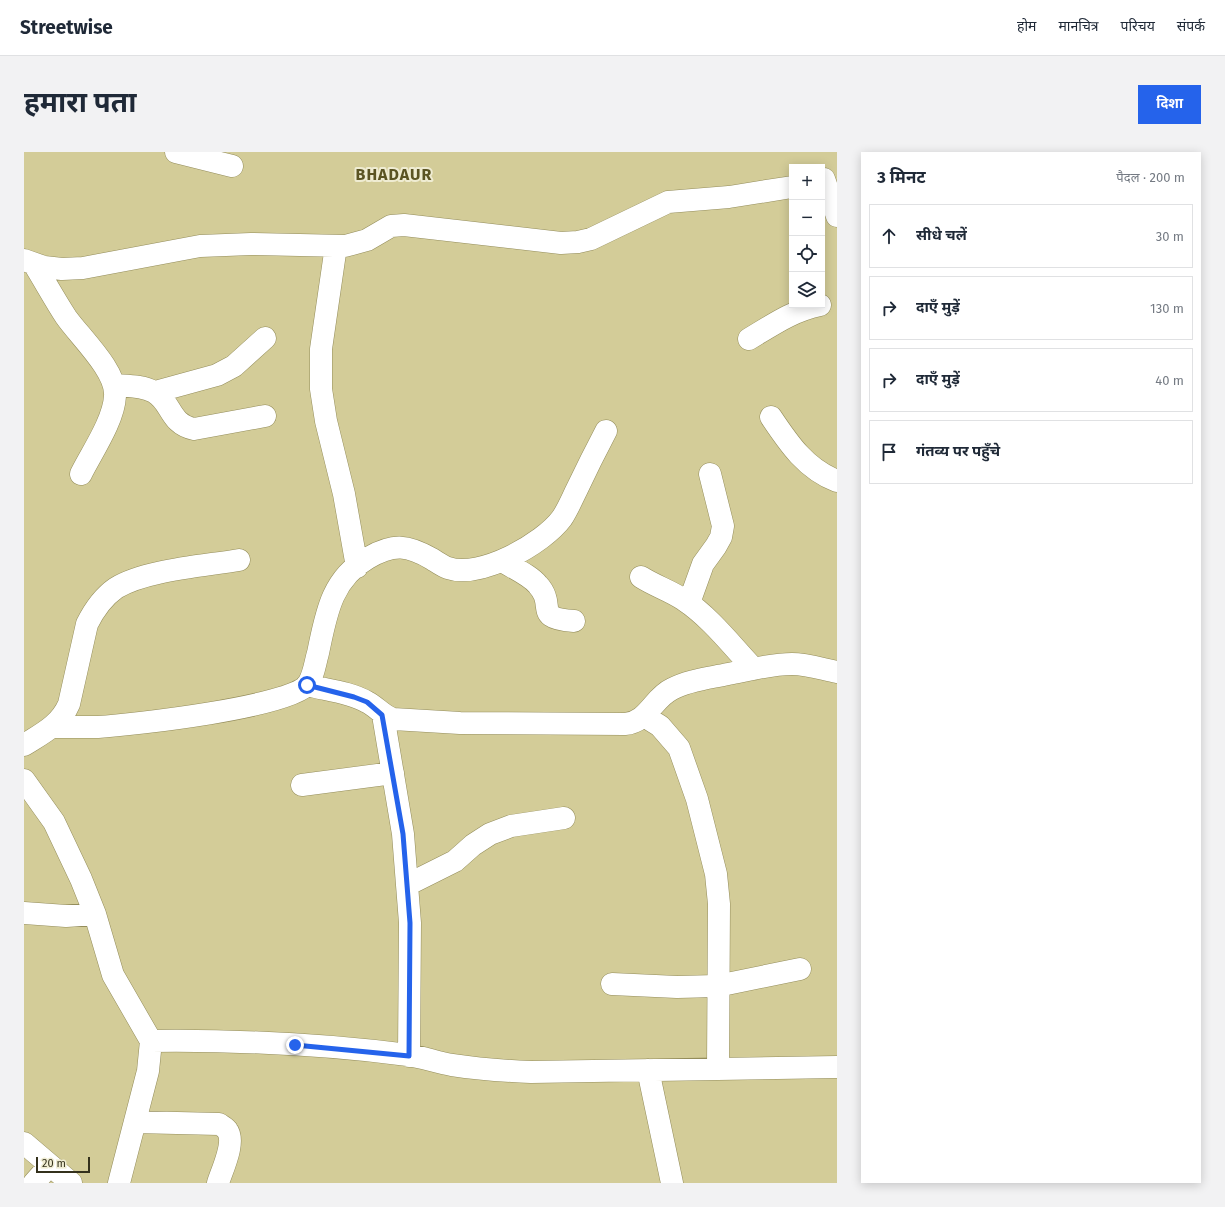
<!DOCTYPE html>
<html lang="hi">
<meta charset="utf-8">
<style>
:root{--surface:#fff;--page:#f2f2f3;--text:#1f2937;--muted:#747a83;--line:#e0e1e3;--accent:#2563eb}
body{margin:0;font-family:"Fira Sans","Noto Sans Devanagari",sans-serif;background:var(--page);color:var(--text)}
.controls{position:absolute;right:12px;top:12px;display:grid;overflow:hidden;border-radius:0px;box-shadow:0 2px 10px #0003}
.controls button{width:36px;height:36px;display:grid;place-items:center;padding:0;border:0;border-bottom:1px solid var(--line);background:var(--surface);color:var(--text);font:20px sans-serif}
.scale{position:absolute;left:12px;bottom:10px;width:54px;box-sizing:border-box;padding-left:4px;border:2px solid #34311c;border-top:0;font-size:11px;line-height:14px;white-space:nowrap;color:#34311c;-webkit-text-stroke:3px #efecd2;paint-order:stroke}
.stop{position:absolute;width:12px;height:12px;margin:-9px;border:3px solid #2563eb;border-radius:50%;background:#fff}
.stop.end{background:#2563eb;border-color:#fff;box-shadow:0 1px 4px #0008}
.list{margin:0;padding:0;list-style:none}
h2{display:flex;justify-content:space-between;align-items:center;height:52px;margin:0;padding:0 16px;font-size:17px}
h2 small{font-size:13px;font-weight:400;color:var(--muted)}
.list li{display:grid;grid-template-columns:26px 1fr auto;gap:12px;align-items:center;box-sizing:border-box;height:64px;margin:0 8px 8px;padding:0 8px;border:1px solid var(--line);border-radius:0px}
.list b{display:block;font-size:15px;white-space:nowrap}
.list em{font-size:13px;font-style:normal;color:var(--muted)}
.icon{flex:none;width:22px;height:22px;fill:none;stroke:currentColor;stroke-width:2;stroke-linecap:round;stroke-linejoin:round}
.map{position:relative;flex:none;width:813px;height:1031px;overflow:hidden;border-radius:0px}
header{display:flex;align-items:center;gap:24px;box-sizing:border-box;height:56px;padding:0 20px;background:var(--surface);border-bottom:1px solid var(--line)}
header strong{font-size:19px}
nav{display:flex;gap:22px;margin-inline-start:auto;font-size:14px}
.intro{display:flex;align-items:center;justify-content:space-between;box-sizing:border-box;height:96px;padding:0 24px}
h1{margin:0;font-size:28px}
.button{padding:10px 18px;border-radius:0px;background:var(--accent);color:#fff;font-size:14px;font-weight:700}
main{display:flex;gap:24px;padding:0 24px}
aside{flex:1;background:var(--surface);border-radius:0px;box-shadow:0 2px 10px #0003}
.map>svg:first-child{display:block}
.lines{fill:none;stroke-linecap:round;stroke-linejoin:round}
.minor-casing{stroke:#948d5b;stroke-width:23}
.minor{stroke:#fff;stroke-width:22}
.route{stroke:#2563eb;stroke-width:5}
.labels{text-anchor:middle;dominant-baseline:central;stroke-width:4;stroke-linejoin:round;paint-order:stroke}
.district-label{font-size:16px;font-weight:bold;letter-spacing:1px;fill:#5b5423;stroke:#efecd2}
</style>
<header>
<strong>Streetwise</strong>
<nav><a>होम</a><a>मानचित्र</a><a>परिचय</a><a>संपर्क</a></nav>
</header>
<div class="intro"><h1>हमारा पता</h1><a class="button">दिशा</a></div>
<main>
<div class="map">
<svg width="813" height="1031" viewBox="0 0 813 1031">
<rect width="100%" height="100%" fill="#d3cc98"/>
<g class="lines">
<!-- minor casing -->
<g class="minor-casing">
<path id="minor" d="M 152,0 L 208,14
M 800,27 L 813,64
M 312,94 L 297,197 L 297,237 L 302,269 L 320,342 L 333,415
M 0,108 L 20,115 L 38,117 L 59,116 L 176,94 L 227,92 L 321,94 L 343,88 L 367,74 L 380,73 L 537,91 L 554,90 L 567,87 L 644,50 L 705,45 L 768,35
M 10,112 C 21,130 31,148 42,165 C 56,185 93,219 91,244 C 90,268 68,300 57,322
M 725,187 C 750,172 768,159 796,153
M 90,233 C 103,234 118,233 130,240 C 148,250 145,272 170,277 L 241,264
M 131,240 L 193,223 L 210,214 L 241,186
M 747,265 C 765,292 782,317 813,329
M 478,409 C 489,416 506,423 514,433 C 533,454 508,466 550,469
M 617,425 C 631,434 647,439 660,448 C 686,465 709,495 730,517
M 665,451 L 679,412 L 692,394 L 697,385 L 699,374 L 686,322
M 283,533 C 302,538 326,540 343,550 C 353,555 358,563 369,567 L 436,571 L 601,572 C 624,570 629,546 648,537 C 665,528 686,526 704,522 C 725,518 747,512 768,512 C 783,512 798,517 813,520
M 359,563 L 379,682 L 386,771 L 385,904
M 620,564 L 636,574 L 655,596 L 673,647 L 692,722 L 695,752 L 694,917
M 30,575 C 45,575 59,575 74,575 C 107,573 268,555 284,532 C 290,523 291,511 294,501 C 302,463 307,427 344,406 C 370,391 384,393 408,407 C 413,410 418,414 424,416 C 456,427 519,392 538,366 C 544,357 548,347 553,337 C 562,318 572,298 582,279
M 0,593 C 19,581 36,573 45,552 L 63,472 C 70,458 79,445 92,436 C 121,418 180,414 215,408
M 0,628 L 30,670 L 57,727 L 71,762 L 89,823 L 127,889 L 124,919 L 95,1031
M 278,633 L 369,621
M 383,733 L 431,709 L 449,693 L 466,682 L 487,674 L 540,666
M 0,761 L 42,764 L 71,762
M 588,832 L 653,835 L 693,834 L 776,817
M 127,889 C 213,888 299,892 384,903 C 399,905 414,911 428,913 C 454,917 481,919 507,920 L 813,915
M 624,918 L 648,1031
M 111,970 L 195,972 C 198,974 202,976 203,978 C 212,990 198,1018 194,1031
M 0,991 L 47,1031
M 10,1031 L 26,1013"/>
</g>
<!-- minor -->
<use href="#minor" class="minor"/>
</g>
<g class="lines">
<!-- route -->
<path class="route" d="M 271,893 L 385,904 L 386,771 L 379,682 L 358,563 L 343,550 L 330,545 L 283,533"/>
</g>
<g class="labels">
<!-- district labels -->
<g class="district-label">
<text x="370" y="22">BHADAUR</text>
</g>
</g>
</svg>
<div class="controls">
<button>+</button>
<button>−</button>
<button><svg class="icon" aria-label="locate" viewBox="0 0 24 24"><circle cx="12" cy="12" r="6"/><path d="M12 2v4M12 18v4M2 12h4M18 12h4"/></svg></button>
<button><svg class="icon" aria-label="layers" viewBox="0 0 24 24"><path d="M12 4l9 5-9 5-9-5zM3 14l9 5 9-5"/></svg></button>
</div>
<div class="scale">20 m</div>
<div class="stop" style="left:283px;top:533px"></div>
<div class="stop end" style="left:271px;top:893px"></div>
</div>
<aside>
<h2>3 मिनट<small>पैदल · 200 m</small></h2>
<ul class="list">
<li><svg class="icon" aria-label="ahead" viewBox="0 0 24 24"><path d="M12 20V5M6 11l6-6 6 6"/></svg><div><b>सीधे चलें</b></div><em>30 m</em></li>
<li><svg class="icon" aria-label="right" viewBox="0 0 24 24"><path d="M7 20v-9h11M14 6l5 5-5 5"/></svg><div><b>दाएँ मुड़ें</b></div><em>130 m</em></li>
<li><svg class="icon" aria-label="right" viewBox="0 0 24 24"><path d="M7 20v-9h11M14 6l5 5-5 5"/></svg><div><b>दाएँ मुड़ें</b></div><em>40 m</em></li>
<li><svg class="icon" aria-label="arrive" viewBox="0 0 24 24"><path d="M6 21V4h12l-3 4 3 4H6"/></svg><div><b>गंतव्य पर पहुँचे</b></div></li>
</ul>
</aside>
</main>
